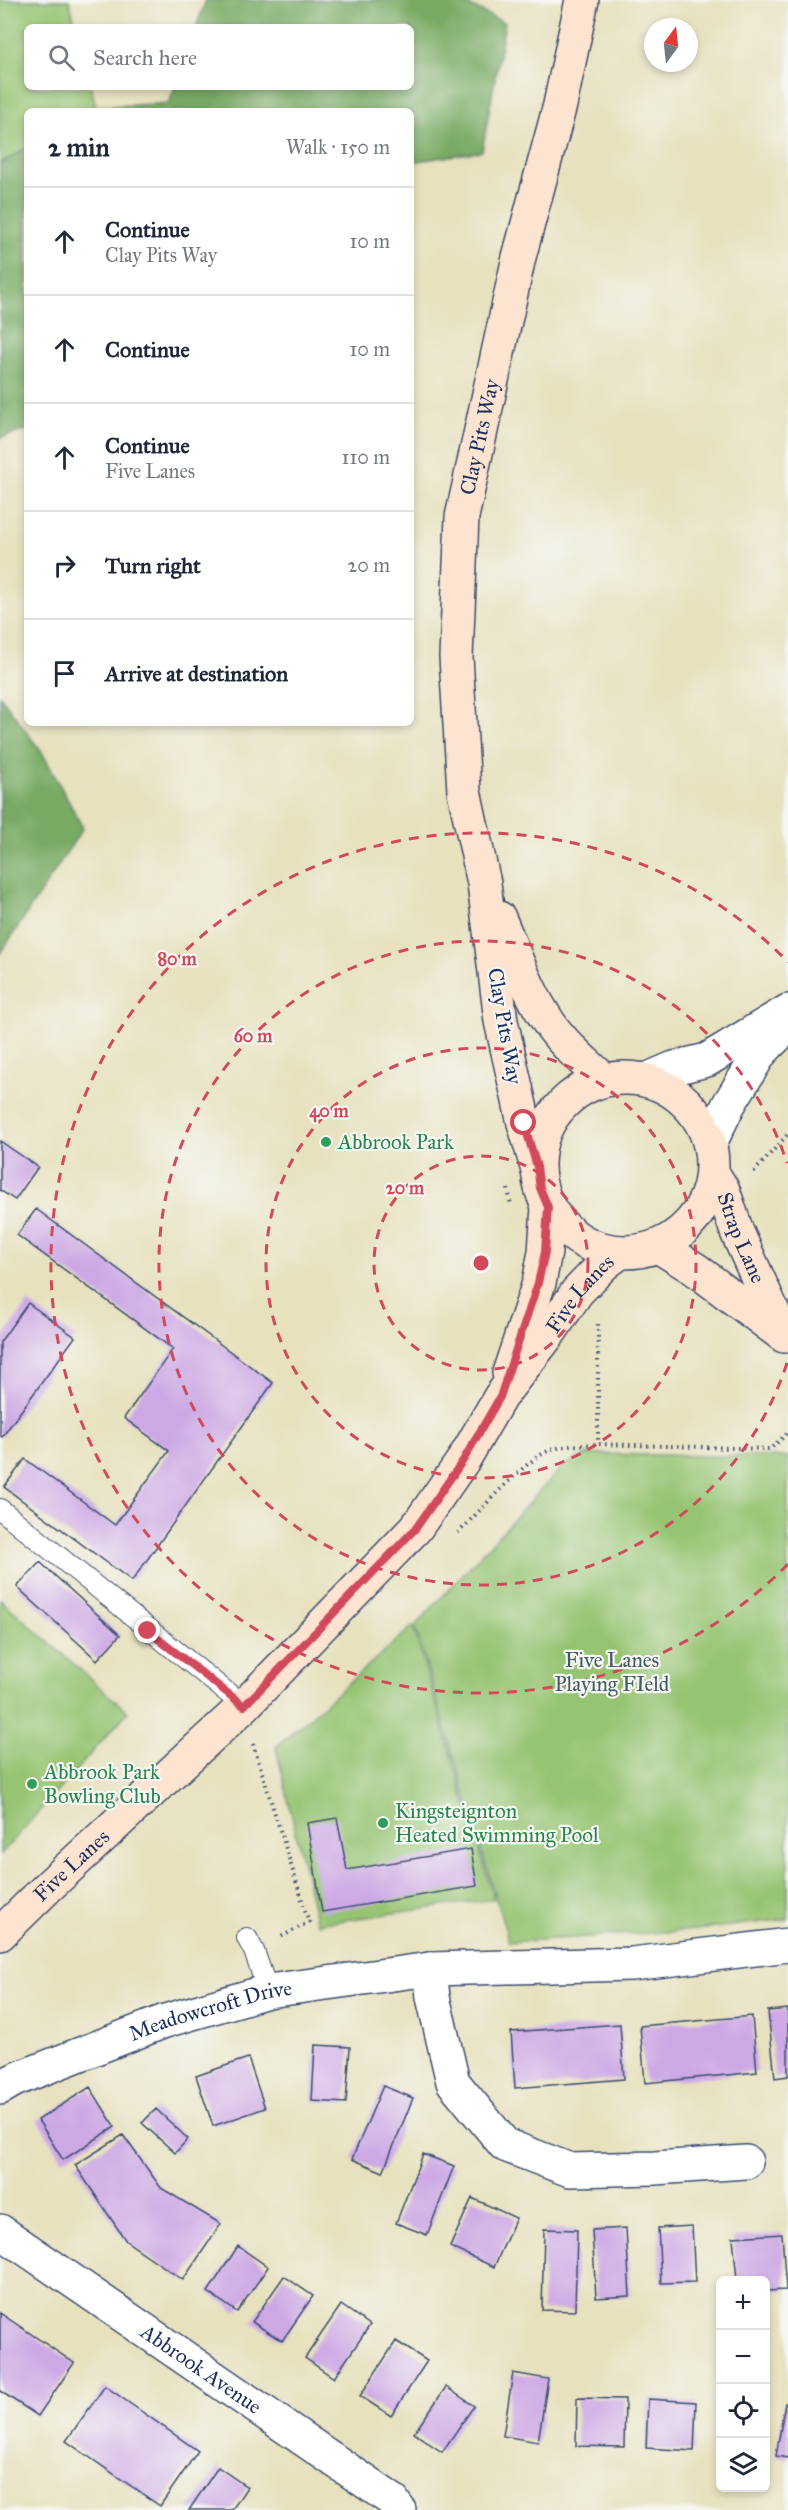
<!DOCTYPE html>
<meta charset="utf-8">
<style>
:root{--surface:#fff;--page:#f6f6f7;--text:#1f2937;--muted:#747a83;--line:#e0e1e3}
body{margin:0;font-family:"IM FELL Great Primer",serif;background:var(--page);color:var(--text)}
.controls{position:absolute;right:18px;bottom:18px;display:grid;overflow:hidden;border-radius:9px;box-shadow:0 3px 9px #0003}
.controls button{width:54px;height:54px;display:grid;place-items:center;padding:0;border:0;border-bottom:2px solid var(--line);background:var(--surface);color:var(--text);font:30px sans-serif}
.compass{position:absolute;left:644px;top:18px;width:54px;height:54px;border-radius:50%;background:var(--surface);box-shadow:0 3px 9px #0003;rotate:15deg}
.stop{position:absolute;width:18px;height:18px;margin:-14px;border:4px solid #d1495b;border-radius:50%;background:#fff}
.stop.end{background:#d1495b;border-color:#fff;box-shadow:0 2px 6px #0008}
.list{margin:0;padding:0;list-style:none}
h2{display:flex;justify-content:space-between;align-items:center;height:78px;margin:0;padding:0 24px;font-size:26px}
h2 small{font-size:20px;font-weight:400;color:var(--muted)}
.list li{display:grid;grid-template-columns:39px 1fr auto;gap:18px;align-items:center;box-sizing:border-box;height:108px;padding:0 24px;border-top:2px solid var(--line)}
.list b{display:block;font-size:22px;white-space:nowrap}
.list p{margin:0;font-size:20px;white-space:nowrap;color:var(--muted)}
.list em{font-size:20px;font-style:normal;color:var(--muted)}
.icon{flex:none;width:33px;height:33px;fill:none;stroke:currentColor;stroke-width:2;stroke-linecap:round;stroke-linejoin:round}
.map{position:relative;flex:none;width:788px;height:2510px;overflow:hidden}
.search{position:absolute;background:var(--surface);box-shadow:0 3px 9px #0003;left:24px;top:24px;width:390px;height:66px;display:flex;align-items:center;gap:15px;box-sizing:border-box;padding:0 21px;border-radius:9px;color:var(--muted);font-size:22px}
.panel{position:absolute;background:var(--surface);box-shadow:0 3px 9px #0003;left:24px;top:108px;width:390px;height:618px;border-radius:9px}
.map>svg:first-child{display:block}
.green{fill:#96c472;stroke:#587a68;stroke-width:1.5}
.forest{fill:#78aa64;stroke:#4a6c61;stroke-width:1.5}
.building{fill:#cca8e5}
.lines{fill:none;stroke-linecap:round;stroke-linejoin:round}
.lane-casing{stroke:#3a4a6c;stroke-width:22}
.street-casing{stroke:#3a4a6c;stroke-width:36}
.secondary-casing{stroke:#3a4a6c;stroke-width:36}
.path{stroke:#3a4a6c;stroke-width:4;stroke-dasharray:1.5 4.5;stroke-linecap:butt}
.lane{stroke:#fff;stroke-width:20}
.street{stroke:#fff;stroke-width:33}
.secondary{stroke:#fde4d0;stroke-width:33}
.route{stroke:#d1495b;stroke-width:8}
.ring{fill:none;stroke:#d1495b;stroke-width:3;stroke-dasharray:10 8}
.leisure-dot{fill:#2e9e5b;stroke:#f6f6f2;stroke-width:2}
.labels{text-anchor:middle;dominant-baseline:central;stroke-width:4.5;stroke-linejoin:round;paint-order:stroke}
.street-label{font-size:21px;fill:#1b2f5e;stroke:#f6f6f2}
.leisure-label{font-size:21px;fill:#27864d;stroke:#f6f6f2;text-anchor:start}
.park-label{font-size:21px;fill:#405c64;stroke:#f6f6f2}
.centre{fill:#d1495b;stroke:#f6f6f2;stroke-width:3}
.ring-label{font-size:18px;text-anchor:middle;font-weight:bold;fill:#d1495b;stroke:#f6f6f2;stroke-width:4.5;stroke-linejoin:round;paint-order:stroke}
</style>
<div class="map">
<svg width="788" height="2510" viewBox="0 0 788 2510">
<rect width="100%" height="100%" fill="#f6f6f2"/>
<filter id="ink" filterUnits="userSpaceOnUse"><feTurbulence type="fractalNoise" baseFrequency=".0167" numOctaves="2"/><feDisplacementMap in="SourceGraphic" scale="12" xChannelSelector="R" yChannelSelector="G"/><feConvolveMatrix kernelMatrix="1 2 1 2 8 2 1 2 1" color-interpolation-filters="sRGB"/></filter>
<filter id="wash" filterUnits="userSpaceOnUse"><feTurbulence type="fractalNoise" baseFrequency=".008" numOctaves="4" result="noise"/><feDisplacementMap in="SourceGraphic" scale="24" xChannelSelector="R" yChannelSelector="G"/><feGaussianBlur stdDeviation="1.35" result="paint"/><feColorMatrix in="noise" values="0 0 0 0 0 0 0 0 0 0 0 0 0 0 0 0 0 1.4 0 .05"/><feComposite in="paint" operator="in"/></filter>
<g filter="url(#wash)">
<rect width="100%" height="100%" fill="#e7e1be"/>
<!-- green -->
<path class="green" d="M 0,0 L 69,0 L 76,27 L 27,27 L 27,87 L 91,87 L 96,107 L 89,111 L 27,111 L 27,148 L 0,164 Z
M 588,1454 L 788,1457 L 788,1919 L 696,1930 L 509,1942 L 415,1626 L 563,1466 Z
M 0,1599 L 128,1712 L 0,1855 Z
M 413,1626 L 494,1899 L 317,1924 L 276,1747 Z"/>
<!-- forest -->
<path class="forest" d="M 206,0 L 464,0 L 464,3 L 505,23 L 482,151 L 411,162 L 411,111 L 89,111 L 96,107 L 169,103 L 175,87 L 411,87 L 411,27 L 196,27 Z
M 27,148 L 27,430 L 0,438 L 0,164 Z
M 0,696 L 43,754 L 83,828 L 0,954 Z"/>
<g id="blocks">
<!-- building -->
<path class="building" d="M 0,1141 L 38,1167 L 15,1200 L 0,1190 Z
M 36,1209 L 273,1383 L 132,1581 L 4,1487 L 25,1459 L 115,1525 L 169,1451 L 124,1418 L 173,1349 L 17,1235 Z
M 28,1303 L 75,1337 L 2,1437 L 0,1435 L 0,1342 Z
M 40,1562 L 120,1635 L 97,1660 L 17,1587 Z
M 337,1818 L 347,1870 L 471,1849 L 477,1886 L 322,1912 L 307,1823 Z
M 788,2009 L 788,2076 L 775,2078 L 768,2011 Z
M 752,2016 L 757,2072 L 645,2083 L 640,2026 Z
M 620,2024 L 624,2079 L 515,2088 L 511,2032 Z
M 315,2045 L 350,2047 L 346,2103 L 312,2101 Z
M 248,2058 L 265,2108 L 213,2126 L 196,2076 Z
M 383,2086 L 413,2098 L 383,2172 L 352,2159 Z
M 90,2087 L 115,2127 L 63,2160 L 38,2120 Z
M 156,2109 L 188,2139 L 175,2153 L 142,2123 Z
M 123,2135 L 161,2188 L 221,2224 L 183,2280 L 126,2241 L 75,2165 Z
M 423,2154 L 454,2166 L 427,2235 L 396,2223 Z
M 472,2198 L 516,2218 L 494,2267 L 450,2247 Z
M 692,2226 L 695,2282 L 661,2283 L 658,2228 Z
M 626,2228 L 630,2296 L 596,2298 L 592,2230 Z
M 544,2229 L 577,2230 L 575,2311 L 542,2310 Z
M 782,2234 L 786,2290 L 766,2291 L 766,2280 L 737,2280 L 733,2237 Z
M 238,2246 L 268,2267 L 237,2312 L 208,2292 Z
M 284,2276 L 313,2296 L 282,2341 L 252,2322 Z
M 341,2305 L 370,2325 L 334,2378 L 305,2358 Z
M 0,2313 L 74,2363 L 38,2416 L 0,2391 Z
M 396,2341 L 427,2361 L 391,2416 L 360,2396 Z
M 513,2373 L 548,2379 L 538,2442 L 503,2436 Z
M 105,2386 L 198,2451 L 160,2506 L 66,2441 Z
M 446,2387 L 474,2406 L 442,2452 L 414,2433 Z
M 577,2398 L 625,2399 L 624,2447 L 576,2446 Z
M 648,2399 L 696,2402 L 694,2451 L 646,2448 Z
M 785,2403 L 788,2404 L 788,2458 L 776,2456 Z
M 218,2467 L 247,2487 L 232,2510 L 189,2510 Z"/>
</g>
</g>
<g filter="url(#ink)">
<use href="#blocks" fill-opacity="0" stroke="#3a4a6c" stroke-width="1.5"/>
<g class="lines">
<!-- lane casing -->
<g class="lane-casing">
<path id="lane" d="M 0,1509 L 244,1706
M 247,1938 L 254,1951 L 268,1991"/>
</g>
<!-- street casing -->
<g class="street-casing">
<g id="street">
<path d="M 646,1080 L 674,1068 L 707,1060 L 788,1011"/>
<path d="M 710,1143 L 729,1104 L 761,1052 L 788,1025"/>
<path d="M 430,1969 L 433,1997 L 453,2082 L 505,2145 L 570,2170 L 655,2168 L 746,2162"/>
<path id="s1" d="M 0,2088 L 14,2080 L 165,2021 L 268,1991 L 430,1969 L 632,1964 L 788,1945"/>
<path id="s2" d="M 0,2231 L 392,2500 L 399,2510"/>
</g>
</g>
<!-- secondary casing -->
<g class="secondary-casing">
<g id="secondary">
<path d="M 499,918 C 513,950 525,985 544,1015 C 559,1041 583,1060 604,1080"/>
<circle cx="625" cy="1165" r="87"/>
<path id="s3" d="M 537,1167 L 524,1123 L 501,1021 L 484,883 L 464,791 L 456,657 L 462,517 L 519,257 L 560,105 L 582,0"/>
<path id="s4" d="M 713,1174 L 723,1190 L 737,1232 L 784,1336"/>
<path d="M 658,1246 L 695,1269 L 780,1333"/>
<path d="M 509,1373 L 539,1283 L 545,1252 L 548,1207"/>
<path id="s5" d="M 0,1934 L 50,1885 L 244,1706 L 416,1528 L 464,1459 L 500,1397 L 548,1335 L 577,1292 L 604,1264 L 620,1252"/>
</g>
</g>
<!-- path -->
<path class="path" d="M 754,1172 L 788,1134
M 508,1189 L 511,1205
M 598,1324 L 598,1444
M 458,1533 C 478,1513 524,1461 548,1451 C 563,1445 582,1445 598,1444 L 770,1449 L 788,1433
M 253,1744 L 309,1922 L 279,1938"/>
<!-- lane -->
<use href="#lane" class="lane"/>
<!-- street -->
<use href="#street" class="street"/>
<!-- secondary -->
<use href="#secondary" class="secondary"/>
</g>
</g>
<g class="lines" filter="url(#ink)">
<!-- route -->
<path class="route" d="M 148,1631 L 244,1706 L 416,1528 L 464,1459 L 500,1397 L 538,1283 L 545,1252 L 548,1207 L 540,1188 L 537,1167 L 524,1123"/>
</g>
<!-- distance rings -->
<g class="ring">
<circle cx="481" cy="1263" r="107"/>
<circle cx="481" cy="1263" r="215"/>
<path d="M787 1363A322 322 0 1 1 787 1163"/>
<path d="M788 1564A430 430 0 1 1 788 962"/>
</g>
<!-- markers -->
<g class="leisure-dot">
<circle cx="326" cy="1142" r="6"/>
<circle cx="32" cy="1784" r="6"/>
<circle cx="383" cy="1823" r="6"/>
</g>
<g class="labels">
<!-- street labels -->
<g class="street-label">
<text stroke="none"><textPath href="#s3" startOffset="740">Clay Pits Way</textPath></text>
<text transform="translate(505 1026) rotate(80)">Clay Pits Way</text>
<text stroke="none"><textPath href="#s4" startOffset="70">Strap Lane</textPath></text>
<text stroke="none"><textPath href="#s5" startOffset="868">Five Lanes</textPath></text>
<text stroke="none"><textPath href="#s5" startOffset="99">Five Lanes</textPath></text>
<text stroke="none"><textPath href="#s1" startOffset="225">Meadowcroft Drive</textPath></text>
<text stroke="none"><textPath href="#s2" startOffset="244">Abbrook Avenue</textPath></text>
</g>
<!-- leisure labels -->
<g class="leisure-label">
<text x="338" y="1142">Abbrook Park</text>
<text x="44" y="1772">Abbrook Park<tspan x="44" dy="24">Bowling Club</tspan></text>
<text x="395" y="1811">Kingsteignton<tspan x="395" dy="24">Heated Swimming Pool</tspan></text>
</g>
<!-- park labels -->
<g class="park-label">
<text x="612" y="1660">Five Lanes<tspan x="612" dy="24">Playing FIeld</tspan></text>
</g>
</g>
<circle cx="481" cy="1263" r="9" class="centre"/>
<g class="ring-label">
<text x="177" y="965">80 m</text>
<text x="253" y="1042">60 m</text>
<text x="329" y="1117">40 m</text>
<text x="405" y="1194">20 m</text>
</g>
</svg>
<div class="controls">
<button>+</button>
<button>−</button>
<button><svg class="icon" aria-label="locate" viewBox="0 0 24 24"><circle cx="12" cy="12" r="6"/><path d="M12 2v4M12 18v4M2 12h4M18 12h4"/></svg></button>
<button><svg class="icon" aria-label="layers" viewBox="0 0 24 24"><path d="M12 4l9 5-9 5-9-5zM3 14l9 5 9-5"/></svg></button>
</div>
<svg class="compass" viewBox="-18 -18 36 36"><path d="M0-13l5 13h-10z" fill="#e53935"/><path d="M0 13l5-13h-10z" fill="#747a83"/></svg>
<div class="stop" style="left:524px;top:1123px"></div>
<div class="stop end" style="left:148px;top:1631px"></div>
<div class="search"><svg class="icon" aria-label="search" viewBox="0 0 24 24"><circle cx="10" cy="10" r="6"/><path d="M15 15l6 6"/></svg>Search here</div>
<section class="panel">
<h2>2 min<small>Walk · 150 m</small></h2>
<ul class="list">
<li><svg class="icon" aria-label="ahead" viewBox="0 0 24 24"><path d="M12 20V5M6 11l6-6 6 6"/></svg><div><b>Continue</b><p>Clay Pits Way</p></div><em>10 m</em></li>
<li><svg class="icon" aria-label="ahead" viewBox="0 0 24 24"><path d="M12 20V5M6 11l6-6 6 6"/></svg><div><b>Continue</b></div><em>10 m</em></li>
<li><svg class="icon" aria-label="ahead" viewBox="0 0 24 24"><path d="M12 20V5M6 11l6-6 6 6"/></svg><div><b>Continue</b><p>Five Lanes</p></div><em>110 m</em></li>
<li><svg class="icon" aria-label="right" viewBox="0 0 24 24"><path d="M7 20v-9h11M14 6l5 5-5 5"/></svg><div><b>Turn right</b></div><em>20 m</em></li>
<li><svg class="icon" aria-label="arrive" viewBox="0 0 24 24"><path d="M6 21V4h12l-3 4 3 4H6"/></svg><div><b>Arrive at destination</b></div></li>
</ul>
</section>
</div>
